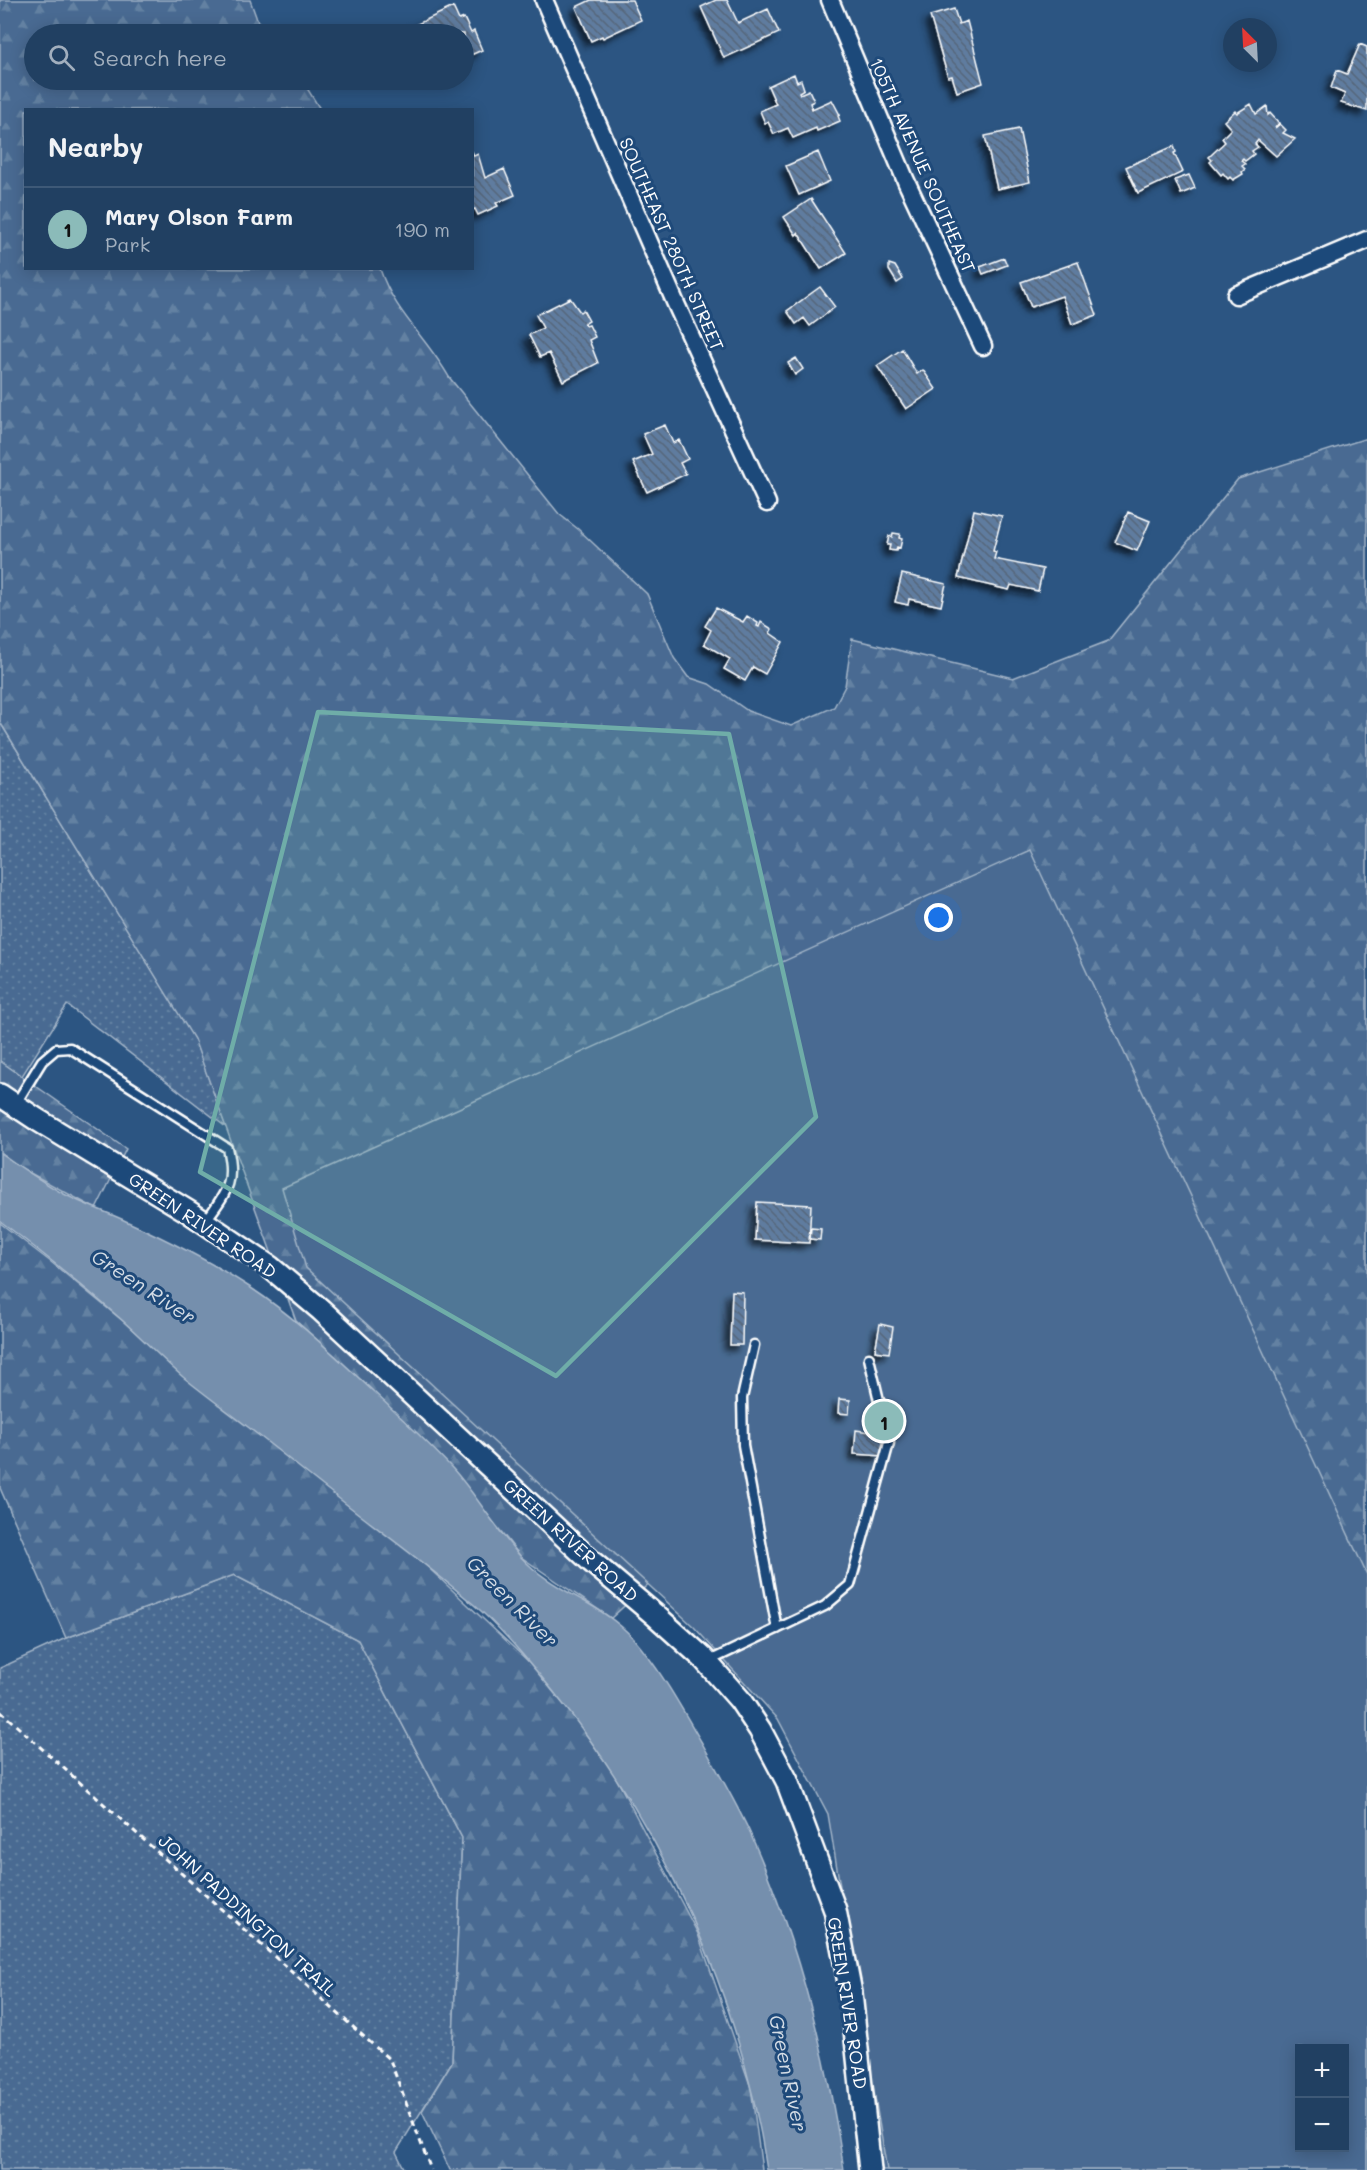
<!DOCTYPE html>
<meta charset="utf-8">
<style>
:root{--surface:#214062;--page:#2d4b6b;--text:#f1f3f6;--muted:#a2afbe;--line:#3e5977;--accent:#8bbbb9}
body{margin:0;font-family:Mali,sans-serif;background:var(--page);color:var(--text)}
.controls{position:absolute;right:18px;bottom:18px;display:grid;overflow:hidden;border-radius:0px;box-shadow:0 3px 15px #0003}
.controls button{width:54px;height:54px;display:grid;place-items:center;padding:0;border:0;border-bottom:2px solid var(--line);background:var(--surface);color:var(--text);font:30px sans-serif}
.compass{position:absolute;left:1223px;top:18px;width:54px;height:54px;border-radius:50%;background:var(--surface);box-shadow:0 3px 15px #0003;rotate:336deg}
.you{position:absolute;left:939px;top:918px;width:21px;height:21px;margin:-15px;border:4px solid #fff;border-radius:50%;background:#1a73e8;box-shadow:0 0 0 9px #1a73e833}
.badge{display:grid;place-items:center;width:39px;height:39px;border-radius:50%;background:var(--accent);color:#111;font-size:20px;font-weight:700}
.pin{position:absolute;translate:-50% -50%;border:3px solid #fff;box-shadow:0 2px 6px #0006}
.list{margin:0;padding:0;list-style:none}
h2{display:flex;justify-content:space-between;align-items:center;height:78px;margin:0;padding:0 24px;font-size:26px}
h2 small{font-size:20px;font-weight:400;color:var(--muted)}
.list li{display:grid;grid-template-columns:39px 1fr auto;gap:18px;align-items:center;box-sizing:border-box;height:84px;padding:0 24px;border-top:2px solid var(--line)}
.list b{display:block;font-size:22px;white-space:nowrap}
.list p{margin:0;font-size:20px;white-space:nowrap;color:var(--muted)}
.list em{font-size:20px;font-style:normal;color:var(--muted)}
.icon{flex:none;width:33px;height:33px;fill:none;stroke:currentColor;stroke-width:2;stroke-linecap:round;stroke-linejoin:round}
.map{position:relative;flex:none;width:1367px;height:2170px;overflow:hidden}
.search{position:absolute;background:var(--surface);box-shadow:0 3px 15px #0003;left:24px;top:24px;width:450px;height:66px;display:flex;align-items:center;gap:15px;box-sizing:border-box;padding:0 21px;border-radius:33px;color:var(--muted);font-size:22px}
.panel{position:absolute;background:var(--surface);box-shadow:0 3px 15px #0003;left:24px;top:108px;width:450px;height:162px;border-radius:0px}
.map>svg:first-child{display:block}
.grass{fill:url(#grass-dots);stroke:#a4b5c8;stroke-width:1.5}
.forest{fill:url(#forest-firs);stroke:#a4b5c8;stroke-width:1.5;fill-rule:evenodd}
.park{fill:#486b92;stroke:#a4b5c8;stroke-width:1.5;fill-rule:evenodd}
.water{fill:#748fad;stroke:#acbcce;stroke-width:1.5}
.building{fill:url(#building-back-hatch);stroke:#fff;stroke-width:1.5;filter:url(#shadow)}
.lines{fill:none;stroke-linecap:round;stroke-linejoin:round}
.service-casing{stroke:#fff;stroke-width:13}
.minor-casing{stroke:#fff;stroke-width:21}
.tertiary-casing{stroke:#fff;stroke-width:26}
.path{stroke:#fff;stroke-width:3;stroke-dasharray:6 4.5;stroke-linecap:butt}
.service{stroke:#1f4a7a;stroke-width:8}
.minor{stroke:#1f4a7a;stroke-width:16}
.tertiary{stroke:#1f4a7a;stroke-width:21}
.marked{fill:#6fada8;fill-opacity:0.2;stroke:#6fada8;stroke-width:4.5;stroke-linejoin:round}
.labels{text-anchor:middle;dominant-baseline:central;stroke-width:6;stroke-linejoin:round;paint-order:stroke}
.street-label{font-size:18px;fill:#fff;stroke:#1f4a7a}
.water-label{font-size:20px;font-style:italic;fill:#d5dde6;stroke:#1f4a7a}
</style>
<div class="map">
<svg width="1367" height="2170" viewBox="0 0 1367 2170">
<defs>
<pattern id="grass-dots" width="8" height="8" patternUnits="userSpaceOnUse" patternTransform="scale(1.5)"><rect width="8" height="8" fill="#486b92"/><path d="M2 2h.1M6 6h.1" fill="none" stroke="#6381a2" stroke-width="1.8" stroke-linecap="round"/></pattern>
<pattern id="forest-firs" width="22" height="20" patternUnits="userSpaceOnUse" patternTransform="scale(1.5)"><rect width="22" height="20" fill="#486b92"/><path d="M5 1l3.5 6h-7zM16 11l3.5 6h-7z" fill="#6381a2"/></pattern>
<pattern id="building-back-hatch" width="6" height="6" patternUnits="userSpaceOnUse" patternTransform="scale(1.5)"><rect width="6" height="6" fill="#5e7c9f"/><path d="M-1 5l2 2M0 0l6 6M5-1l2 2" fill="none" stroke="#56667a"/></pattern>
<filter id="shadow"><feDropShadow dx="-5.5" dy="5.5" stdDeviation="3" flood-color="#0009"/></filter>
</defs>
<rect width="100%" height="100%" fill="#2c5582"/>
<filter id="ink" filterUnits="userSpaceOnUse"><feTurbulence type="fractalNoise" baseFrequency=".0167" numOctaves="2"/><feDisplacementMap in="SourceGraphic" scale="12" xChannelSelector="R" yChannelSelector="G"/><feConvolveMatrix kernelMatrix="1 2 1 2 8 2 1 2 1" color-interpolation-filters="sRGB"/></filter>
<g filter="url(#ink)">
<!-- grass -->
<path class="grass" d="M 0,722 L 194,1038 L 226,1127 L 67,1005 L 22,1076 L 0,1061 Z
M 234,1575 L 358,1640 L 462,1838 L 452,2062 L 396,2152 L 405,2170 L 0,2170 L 0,1668 L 66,1638 Z"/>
<!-- forest -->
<path class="forest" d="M 0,0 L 250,0 L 258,22 L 266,34 L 34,34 L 34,80 L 302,80 L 320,109 L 26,110 L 26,268 L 380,269 C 394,312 427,338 449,377 L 559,514 L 578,529 L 647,594 L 674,658 L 688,677 L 709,684 L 748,711 L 791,726 L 834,707 L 845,686 L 852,639 L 1013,678 L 1108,641 L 1238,479 L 1367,438 L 1367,2170 L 867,2170 L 835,1910 L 958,1872 L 688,1548 L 611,1618 L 521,1557 L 451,1468 L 335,1356 L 296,1321 L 194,1039 L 0,722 ZM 1300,2048 L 1344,2048 L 1344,2148 L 1300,2148 Z
M 0,1061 L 126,1149 L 96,1209 L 21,1168 L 0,1152 Z
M 0,1223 L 51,1262 L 123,1321 L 183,1376 L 417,1557 L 528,1661 L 574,1717 L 614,1774 L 698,1934 L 751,2088 L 762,2170 L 450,2170 L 422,2111 L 452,2062 L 462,1838 L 358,1640 L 234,1575 L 66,1638 L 0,1488 Z"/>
<!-- park -->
<path class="park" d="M 1030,850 L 1367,1575 L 1367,2170 L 887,2170 L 828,1814 L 778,1719 L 694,1627 L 306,1268 L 282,1188 ZM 1300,2048 L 1344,2048 L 1344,2148 L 1300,2148 Z"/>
<!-- water -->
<path class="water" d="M 0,1153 C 21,1167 42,1182 64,1194 C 85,1205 107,1212 128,1222 C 170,1241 213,1263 251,1288 C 295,1317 334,1355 373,1391 C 400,1417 428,1442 453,1469 C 478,1497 496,1530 521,1557 C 553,1592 602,1603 633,1638 C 661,1670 681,1707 702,1743 C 719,1774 737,1804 751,1835 C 798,1942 827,2055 844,2170 L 767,2170 C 741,1996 663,1828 553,1691 C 530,1663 507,1635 481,1611 C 435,1570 385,1535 337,1497 C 307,1474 278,1450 248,1427 C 226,1410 204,1394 183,1377 C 162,1359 143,1339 123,1321 C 83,1286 42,1252 0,1221 Z"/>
<!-- building -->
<path class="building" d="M 591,0 L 632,0 L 641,20 L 603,38 L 602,36 L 591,41 L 576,7 Z
M 716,0 L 727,0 L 738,23 L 768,9 L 779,33 L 724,58 L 701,7 Z
M 453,7 L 459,20 L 464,18 L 471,33 L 474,31 L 482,50 L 464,58 L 464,34 L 410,34 L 407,29 Z
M 954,9 L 959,24 L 967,21 L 983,83 L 957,92 L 952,76 L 948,77 L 930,16 Z
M 1360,44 L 1367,47 L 1367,111 L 1341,103 L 1345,94 L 1331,88 L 1337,70 L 1347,74 Z
M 794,74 L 797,82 L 801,80 L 804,89 L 799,92 L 800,94 L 809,90 L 814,101 L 810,103 L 812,109 L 832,100 L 840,115 L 838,116 L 840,121 L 817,131 L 816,128 L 793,138 L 788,128 L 774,134 L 768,122 L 765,123 L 760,111 L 776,104 L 768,86 Z
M 1251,104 L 1256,114 L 1267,106 L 1268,115 L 1270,113 L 1279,123 L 1275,128 L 1280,124 L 1286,130 L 1283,133 L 1295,139 L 1276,156 L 1258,140 L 1255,144 L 1258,147 L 1252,151 L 1254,154 L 1245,161 L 1243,159 L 1241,161 L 1245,164 L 1242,166 L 1245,169 L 1242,172 L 1243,174 L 1233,180 L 1230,177 L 1228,179 L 1223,173 L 1221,175 L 1210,162 L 1212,160 L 1209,157 L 1225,142 L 1222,138 L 1231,129 L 1224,121 L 1235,111 L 1237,113 Z
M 1019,129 L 1030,182 L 997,189 L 985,136 Z
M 1174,146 L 1176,152 L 1174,153 L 1183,172 L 1138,193 L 1126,167 Z
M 472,151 L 474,156 L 478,154 L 485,178 L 504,169 L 515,195 L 496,203 L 498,206 L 478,215 L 475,209 L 472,210 Z
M 818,152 L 830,181 L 799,195 L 786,166 Z
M 1189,175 L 1195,188 L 1181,194 L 1175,180 Z
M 811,199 L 846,253 L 821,269 L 798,233 L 796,235 L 784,217 Z
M 1004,258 L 1007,265 L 983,274 L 980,267 Z
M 1078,262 L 1097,315 L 1072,324 L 1062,296 L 1031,307 L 1021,282 Z
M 889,264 L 895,266 L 903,279 L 897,283 L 889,270 Z
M 820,287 L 835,307 L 810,326 L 804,318 L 796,324 L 787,311 Z
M 570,298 L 580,312 L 583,310 L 589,321 L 584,324 L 586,326 L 589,325 L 595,337 L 589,340 L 598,363 L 563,381 L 549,353 L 540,357 L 529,335 L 543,328 L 536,315 Z
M 902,349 L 917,374 L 923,370 L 936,389 L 906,409 L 877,366 Z
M 796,358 L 803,369 L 795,375 L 788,363 Z
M 665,425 L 673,443 L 679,440 L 688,459 L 680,463 L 686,474 L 647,492 L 633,462 L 652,454 L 643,434 Z
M 974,510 L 1002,516 L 993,551 L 996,552 L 994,559 L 1043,569 L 1038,591 L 1011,585 L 1009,590 L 958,578 Z
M 1128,512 L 1150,521 L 1137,551 L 1115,542 Z
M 893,533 L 900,534 L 899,538 L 902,539 L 900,548 L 897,547 L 896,551 L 889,550 L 890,545 L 887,545 L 889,536 L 892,537 Z
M 902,574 L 946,584 L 941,606 L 909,599 L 908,605 L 895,602 Z
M 716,608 L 743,622 L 747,616 L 758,623 L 757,626 L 759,627 L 761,622 L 772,629 L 770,633 L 783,642 L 765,674 L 753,667 L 745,681 L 724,669 L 730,659 L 704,644 L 711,630 L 705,626 Z
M 757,1202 L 811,1205 L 809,1243 L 755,1240 Z
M 811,1228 L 821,1229 L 820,1240 L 810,1239 Z
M 732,1291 L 743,1292 L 742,1345 L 730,1345 Z
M 880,1324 L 893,1327 L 889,1353 L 875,1351 Z
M 839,1399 L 850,1400 L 849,1414 L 838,1413 Z
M 856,1430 L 884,1434 L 883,1456 L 854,1454 Z"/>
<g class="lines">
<!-- service casing -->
<g class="service-casing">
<path id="service" d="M 15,1105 L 42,1061 L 56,1049 L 70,1048 L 227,1148 C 236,1185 225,1193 205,1222
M 754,1345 L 742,1398 L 743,1445 L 777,1629
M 707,1662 L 825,1606 L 850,1585 L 889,1443 L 869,1358"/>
</g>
<!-- minor casing -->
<g class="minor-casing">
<path id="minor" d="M 544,0 L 676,304 L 767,503
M 830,0 L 906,181 L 983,346
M 1236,295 L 1367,240"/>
</g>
<!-- tertiary casing -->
<g class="tertiary-casing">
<path id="tertiary" d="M 0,1095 L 36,1119 L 189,1212 L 270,1267 L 321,1310 L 592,1562 L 655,1615 L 703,1658 L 740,1700 L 760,1730 L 787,1781 L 835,1910 L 851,1993 L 870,2170"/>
</g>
<!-- path -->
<path class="path" d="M 0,1711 L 390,2060 L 431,2170"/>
<!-- service -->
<use href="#service" class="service"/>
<!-- minor -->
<use href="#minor" class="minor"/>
<!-- tertiary -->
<use href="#tertiary" class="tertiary"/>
</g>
</g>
<!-- marked area -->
<path class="marked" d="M 318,712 L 729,734 L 816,1117 L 556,1376 L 200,1172 Z"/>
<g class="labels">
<!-- street labels -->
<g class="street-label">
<text transform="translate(923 165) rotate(66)">105TH AVENUE SOUTHEAST</text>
<text transform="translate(672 244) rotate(66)">SOUTHEAST 280TH STREET</text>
<text transform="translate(203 1225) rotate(34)">GREEN RIVER ROAD</text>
<text transform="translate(571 1540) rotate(42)">GREEN RIVER ROAD</text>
<text transform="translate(248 1915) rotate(42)">JOHN PADDINGTON TRAIL</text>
<text transform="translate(848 2003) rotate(81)">GREEN RIVER ROAD</text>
</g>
<!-- water labels -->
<g class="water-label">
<text transform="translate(144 1286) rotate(33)">Green River</text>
<text transform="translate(513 1601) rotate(45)">Green River</text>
<text transform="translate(789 2073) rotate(78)">Green River</text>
</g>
</g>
</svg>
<div class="controls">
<button>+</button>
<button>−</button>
</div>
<svg class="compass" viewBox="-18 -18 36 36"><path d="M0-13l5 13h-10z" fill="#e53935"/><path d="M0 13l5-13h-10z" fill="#a2afbe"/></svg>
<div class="you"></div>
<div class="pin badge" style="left:884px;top:1421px">1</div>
<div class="search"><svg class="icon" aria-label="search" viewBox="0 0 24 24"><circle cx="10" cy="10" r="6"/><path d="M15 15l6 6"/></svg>Search here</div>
<section class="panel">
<h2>Nearby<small></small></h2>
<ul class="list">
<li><span class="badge">1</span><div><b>Mary Olson Farm</b><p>Park</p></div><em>190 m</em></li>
</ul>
</section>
</div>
